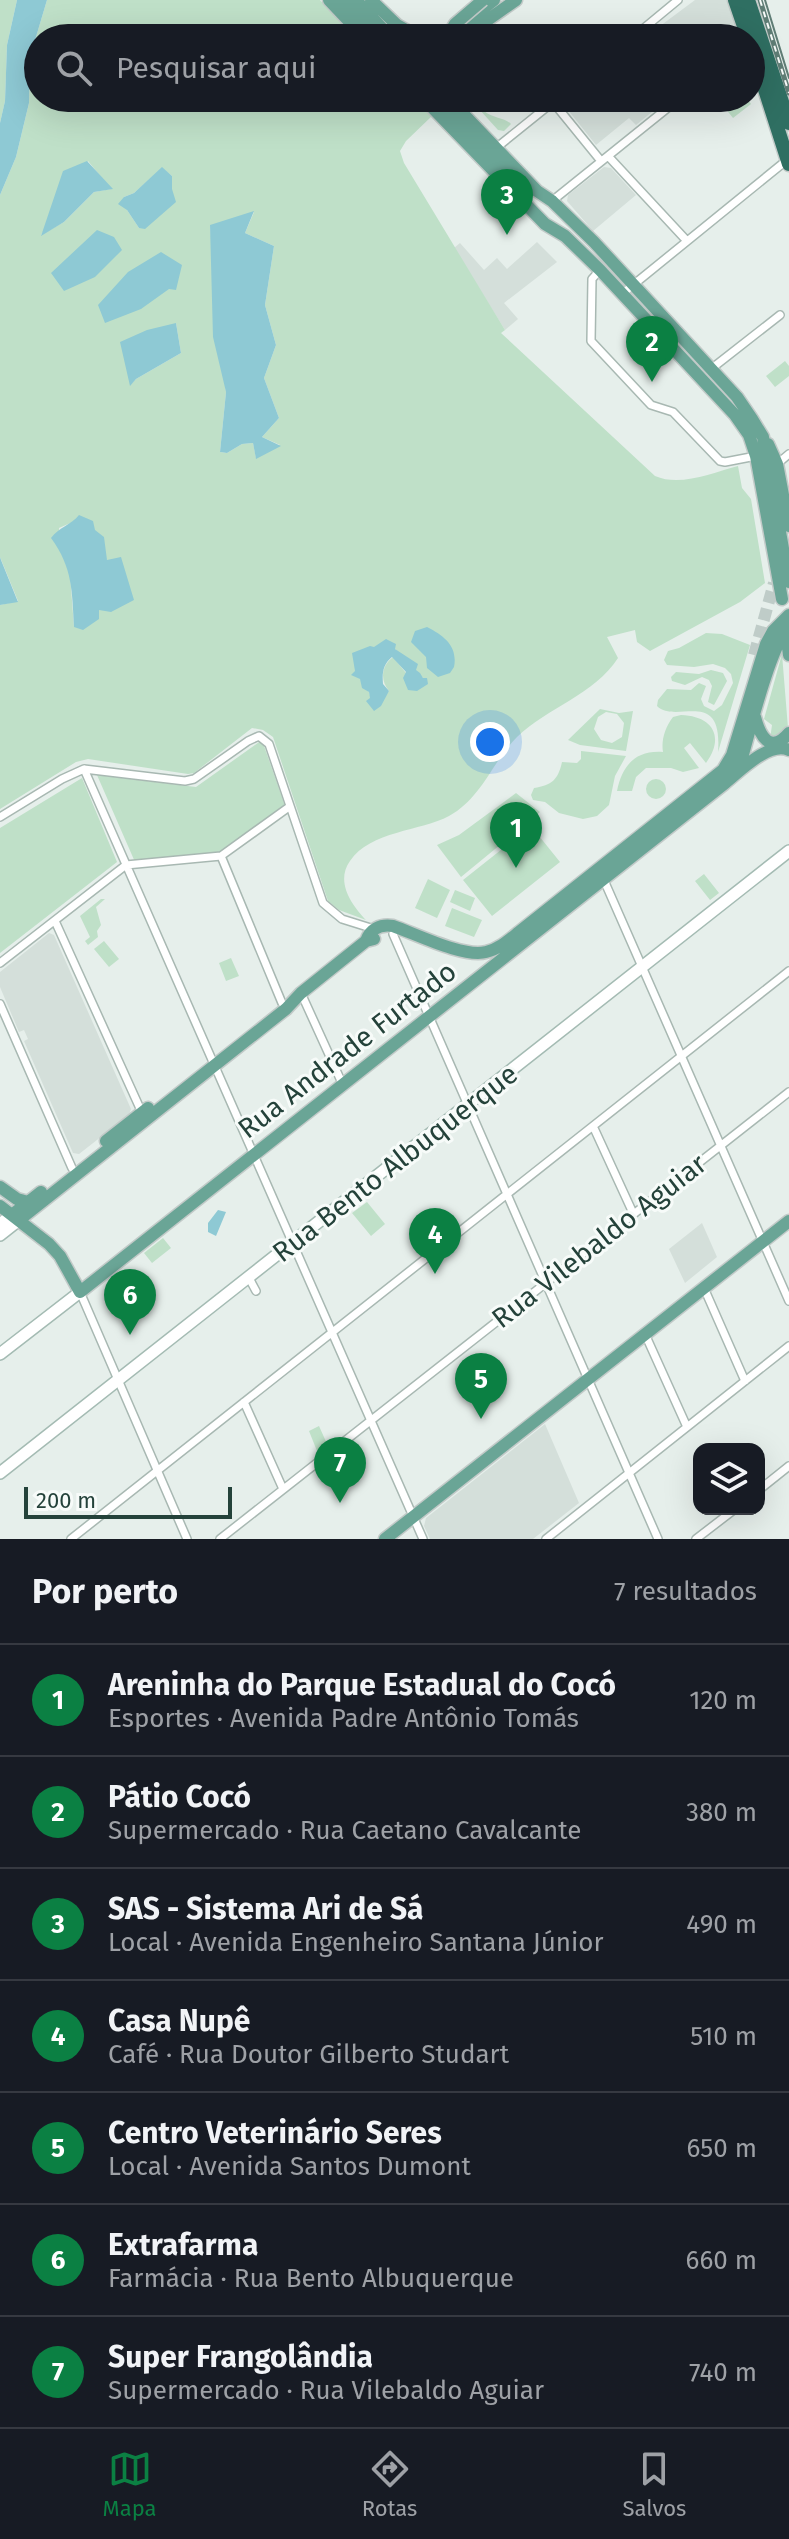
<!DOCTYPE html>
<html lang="pt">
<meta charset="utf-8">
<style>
:root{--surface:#171b24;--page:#20242c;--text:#f1f3f6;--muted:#9ea1a6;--line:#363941;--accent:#0b8043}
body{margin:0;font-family:"Fira Sans",sans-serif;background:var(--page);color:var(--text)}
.controls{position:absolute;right:24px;bottom:24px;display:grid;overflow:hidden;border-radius:16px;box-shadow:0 8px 32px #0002}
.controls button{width:72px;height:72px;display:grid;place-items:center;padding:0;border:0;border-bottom:2px solid var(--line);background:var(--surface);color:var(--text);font:40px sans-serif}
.scale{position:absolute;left:24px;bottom:20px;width:208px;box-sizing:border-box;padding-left:8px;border:4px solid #24423a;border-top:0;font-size:22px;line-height:28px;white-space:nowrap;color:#24423a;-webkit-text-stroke:6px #f7fbf9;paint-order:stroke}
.you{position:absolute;left:490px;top:742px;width:28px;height:28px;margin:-20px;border:6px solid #fff;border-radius:50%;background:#1a73e8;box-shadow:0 0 0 12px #1a73e833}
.badge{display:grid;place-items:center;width:52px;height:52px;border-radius:50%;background:var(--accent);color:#fff;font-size:26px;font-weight:700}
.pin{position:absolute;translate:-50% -66px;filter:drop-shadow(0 2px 4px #0008)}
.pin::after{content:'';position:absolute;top:42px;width:28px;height:24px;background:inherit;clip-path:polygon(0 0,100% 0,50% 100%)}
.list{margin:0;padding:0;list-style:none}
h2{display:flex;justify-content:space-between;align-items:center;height:104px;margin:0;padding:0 32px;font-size:34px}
h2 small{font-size:26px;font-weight:400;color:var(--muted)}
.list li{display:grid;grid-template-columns:52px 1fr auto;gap:24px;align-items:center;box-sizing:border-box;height:112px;padding:0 32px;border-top:2px solid var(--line)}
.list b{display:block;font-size:30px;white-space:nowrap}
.list p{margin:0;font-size:26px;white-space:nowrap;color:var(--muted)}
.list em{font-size:26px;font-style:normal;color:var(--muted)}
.icon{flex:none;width:44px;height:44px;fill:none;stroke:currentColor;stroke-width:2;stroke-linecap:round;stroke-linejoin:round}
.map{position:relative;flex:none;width:789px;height:1539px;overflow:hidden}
.search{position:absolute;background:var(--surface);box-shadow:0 8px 32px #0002;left:24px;right:24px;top:24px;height:88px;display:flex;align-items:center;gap:20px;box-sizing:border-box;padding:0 28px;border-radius:44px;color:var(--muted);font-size:30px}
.sheet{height:888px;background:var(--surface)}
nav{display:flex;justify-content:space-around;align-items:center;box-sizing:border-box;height:112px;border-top:2px solid var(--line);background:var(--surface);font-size:22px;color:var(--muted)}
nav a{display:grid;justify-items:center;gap:4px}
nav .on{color:var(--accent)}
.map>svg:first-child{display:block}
.built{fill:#d4dfda}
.green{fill:#bfe0c8;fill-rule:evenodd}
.water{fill:#8ec9d4}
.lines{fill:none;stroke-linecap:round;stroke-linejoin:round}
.primary-tunnel{stroke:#bfccc8;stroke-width:12;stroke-dasharray:12 6;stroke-linecap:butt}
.street-casing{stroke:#a8b8b2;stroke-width:10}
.secondary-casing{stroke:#a4bbb3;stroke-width:14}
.primary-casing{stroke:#c2cac8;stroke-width:15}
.highway-casing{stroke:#c2cac8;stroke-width:17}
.street{stroke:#fff;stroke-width:7}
.secondary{stroke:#fff;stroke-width:11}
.primary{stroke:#6aa596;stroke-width:12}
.highway{stroke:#2f6f62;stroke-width:14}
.tram{stroke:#5f7d75;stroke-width:2}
.rail-casing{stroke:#5f7d75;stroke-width:5}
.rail{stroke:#f7fbf9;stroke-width:2;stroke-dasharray:6;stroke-linecap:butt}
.primary-bridge-casing{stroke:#c2cac8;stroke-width:15;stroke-linecap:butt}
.primary-bridge{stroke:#6aa596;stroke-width:12}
.labels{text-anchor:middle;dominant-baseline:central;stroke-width:6;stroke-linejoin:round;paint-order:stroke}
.street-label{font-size:28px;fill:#24423a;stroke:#f7fbf9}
</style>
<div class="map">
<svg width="789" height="1539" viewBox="0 0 789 1539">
<rect width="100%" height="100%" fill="#e6efeb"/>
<!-- built -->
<path class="built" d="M 695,0 L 728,0 L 741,38 L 644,38 Z
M 573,98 L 669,98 L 636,125 L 629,118 L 596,145 L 564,105 Z
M 604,167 L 611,168 L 636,195 L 593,231 L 567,201 L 568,195 Z
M 537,242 L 557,262 L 504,303 L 518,319 L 505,330 L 454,248 L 460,243 L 484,270 L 497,258 L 507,269 Z
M 49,933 L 54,935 L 131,1109 L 129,1115 L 79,1154 L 73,1153 L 24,1041 L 28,1039 L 24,1030 L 19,1032 L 0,987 L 0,972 Z
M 702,1223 L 717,1257 L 685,1283 L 669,1249 Z
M 545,1424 L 579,1503 L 533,1539 L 430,1539 L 424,1526 L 426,1518 Z"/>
<!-- green -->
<path class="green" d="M 0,0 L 17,0 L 7,45 L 5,101 L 0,123 Z
M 47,0 L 320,0 L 355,38 L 38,38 L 38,98 L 414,98 L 432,116 L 406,141 L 400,151 L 404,163 L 505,330 L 501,333 L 655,476 C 680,487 712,473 738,466 L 742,488 L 751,499 L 765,583 L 740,602 L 650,651 L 637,642 L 635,630 L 607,637 L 618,658 C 595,694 547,708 517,737 C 492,762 482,798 449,816 C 421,831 370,831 350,861 C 335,882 352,905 366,920 L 339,910 L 328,901 L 273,737 L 263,730 L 252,728 L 194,773 L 188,774 L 88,759 L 76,762 L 0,809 L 0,605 L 18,601 L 0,557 L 0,195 L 16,157 L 29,103 L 30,57 ZM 88,161 L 111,189 L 94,192 L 64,222 L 41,235 ZM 162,168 L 172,176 L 172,190 L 139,228 L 127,210 L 124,197 L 134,193 ZM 254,212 L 245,233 L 274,246 L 265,305 L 276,345 L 264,378 L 279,418 L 262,437 L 280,445 L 256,458 L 253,443 L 242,444 L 227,453 L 220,452 L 226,392 L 210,226 ZM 176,323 L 181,353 L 136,379 L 130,385 ZM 75,521 L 107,560 L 98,610 L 74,627 L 70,574 L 61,552 L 59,528 ZM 395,649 L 423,678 L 406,673 L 393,657 C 381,666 380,680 389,691 L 382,700 L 367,701 L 371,699 L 369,692 L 355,671 Z
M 469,98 L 486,98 L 483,100 L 484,111 C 494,119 504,117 511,124 L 504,131 L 498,130 Z
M 717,98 L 747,98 L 751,104 L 733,118 Z
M 785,361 L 789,366 L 789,376 L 775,387 L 766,376 Z
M 706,633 L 722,634 L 750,645 L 718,752 C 723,686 676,725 657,706 L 658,700 L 667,689 L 691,690 L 699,683 L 706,686 L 701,699 L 704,706 L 714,711 L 722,705 L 733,683 L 731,674 L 725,668 L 713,664 L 694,667 L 667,665 L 664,660 L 668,651 L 679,648 Z
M 782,654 L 788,728 L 784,734 L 770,739 L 772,725 L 764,719 Z
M 711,670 L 723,673 L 727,681 L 714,705 L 708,702 L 712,686 L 709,680 L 702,677 L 685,685 L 672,681 L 671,677 L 676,672 L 699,674 Z
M 600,709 L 619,713 L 633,711 L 626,751 L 580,745 L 568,740 ZM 606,712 L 617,714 L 624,723 L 622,737 L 612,743 L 601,740 L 594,729 L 598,717 Z
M 681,715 C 713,716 725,737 706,763 L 690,743 L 684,748 L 699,768 L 683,772 L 671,768 L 646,768 L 636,777 L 632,791 L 617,791 C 622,765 636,750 663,752 C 661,741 665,727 673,717 Z
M 262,740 L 285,806 L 221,854 L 135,862 L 97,775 L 196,787 Z
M 581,751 L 626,756 L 615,776 L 609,805 L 597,816 L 583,819 L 559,813 L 545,802 L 533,800 L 531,795 L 534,788 C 552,785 558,780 562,762 L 577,763 L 581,759 Z
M 82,778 L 117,862 L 0,953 L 0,828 Z
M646 789a10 10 0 1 1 20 0a10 10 0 1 1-20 0Z
M 516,793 L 540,812 L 461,877 L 437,845 L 459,835 Z
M 531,826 L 560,862 L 492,916 L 463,880 Z
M 704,874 L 719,893 L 710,900 L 695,881 Z
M 428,879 L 450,890 L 437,918 L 415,908 Z
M 455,890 L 475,898 L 470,911 L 450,902 Z
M 101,899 L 105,899 L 96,907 L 101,925 L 97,931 L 98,937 L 88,945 L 85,941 L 90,937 L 80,916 Z
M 452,908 L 482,920 L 474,937 L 445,926 Z
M 104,941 L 119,959 L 109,967 L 94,949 Z
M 231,958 L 239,976 L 226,981 L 219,963 Z
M 367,1202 L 385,1224 L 371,1236 L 352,1213 Z
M 163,1238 L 171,1248 L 152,1263 L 144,1253 Z
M 319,1426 L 328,1446 L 317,1451 L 309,1431 Z"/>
<!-- water -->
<path class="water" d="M 17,0 L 47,0 L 30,57 L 29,103 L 16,157 L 0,195 L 0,123 L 5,101 L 7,45 Z
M 87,161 L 113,189 L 94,192 L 64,222 L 41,236 L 63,171 Z
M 162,167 L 172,176 L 172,189 L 176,202 L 145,229 L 139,228 L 127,210 L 118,204 L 124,197 L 134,193 Z
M 254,211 L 245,233 L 274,246 L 265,305 L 276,345 L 264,378 L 279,418 L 262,437 L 281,446 L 256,459 L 253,443 L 242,444 L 227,453 L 220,452 L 226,392 L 213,337 L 210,225 Z
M 97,230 L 114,237 L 122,250 L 95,277 L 64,291 L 51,273 Z
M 161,252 L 182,265 L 176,290 L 169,289 L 141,309 L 105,323 L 98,305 L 128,272 Z
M 176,323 L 181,353 L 136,379 L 130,386 L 120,342 L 147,330 Z
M 79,515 L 93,521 L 95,530 L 104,537 L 107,560 L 121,557 L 134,600 L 111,612 L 99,610 L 99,619 L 83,630 L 74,627 C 72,592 73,568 51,538 C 59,527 71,525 79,515 Z
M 0,557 L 1,560 L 18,602 L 0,605 Z
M 427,627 C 445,636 458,647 454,667 L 450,673 L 438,677 L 427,668 L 426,657 L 411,642 L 415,631 Z
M 386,639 L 396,644 L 395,649 L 418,664 L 416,670 L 420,673 L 423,678 L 427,678 L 428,684 L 417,691 L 408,690 L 403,678 L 406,672 L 392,657 C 383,664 382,673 383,684 L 389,691 L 381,706 L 374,711 L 366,701 L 370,698 L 369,692 L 362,688 L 360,679 L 351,675 L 355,671 L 352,653 L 370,646 L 374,647 Z
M 218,1210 L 226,1212 L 216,1236 L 208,1232 L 208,1223 Z"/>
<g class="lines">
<!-- primary-tunnel -->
<path class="primary-tunnel" d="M 754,655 L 774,583"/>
<!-- street casing -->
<g class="street-casing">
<path id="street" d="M 632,38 L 678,0
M 553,102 L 601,161
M 501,144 L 558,98
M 608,156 L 687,241
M 552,201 L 680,98
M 600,270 L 592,279 L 591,341 L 651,405 L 673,412 L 720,461 L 725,462 L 756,456
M 622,294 L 787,160
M 711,369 L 780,315
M 777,464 L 789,454
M 84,769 L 423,1539
M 0,817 L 62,779 L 84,769 L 185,781 L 194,779 L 248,741 L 259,736 L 269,744 L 323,903 L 342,919 L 374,929
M 221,856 L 282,1003
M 603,878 L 789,1301
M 55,921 L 143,1115
M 393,934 L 658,1539
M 0,963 L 126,865 L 221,856 L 289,807
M 301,993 L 342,1083
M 0,1004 L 72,1168
M 593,1126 L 633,1213
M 249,1278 L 256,1291
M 704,1288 L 745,1381
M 80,1292 L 187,1539
M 645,1334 L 687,1427
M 244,1402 L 283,1489
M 759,1490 L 789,1466
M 71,1539 L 789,971
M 220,1539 L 789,1092
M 546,1539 L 789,1346
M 696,1539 L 735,1509"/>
</g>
<!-- secondary casing -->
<g class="secondary-casing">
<path id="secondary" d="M 0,1224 L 12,1215
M 0,1235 L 19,1220
M 0,1354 L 80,1292
M 0,1473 L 789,851"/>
</g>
<!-- primary casing -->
<g class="primary-casing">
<path id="primary" d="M 329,0 L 365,38
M 343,0 L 376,38
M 356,0 L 391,38
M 371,0 L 397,25 L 420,38
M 465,23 L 494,0
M 462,38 L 516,0
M 423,98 L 545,224 L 565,236 L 600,270 L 735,415 L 749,435 L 756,456 L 782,599
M 448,98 L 537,191 L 552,201 L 594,242 L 737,397 L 752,419 L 763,437 L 789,582
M 449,108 L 503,169
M 768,444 L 777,464 L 789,526
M 787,640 L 789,655
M 755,717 C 760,736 770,755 789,733
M 734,773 L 742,758 C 750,730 771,643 789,628
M 366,941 C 370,929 380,924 393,926 C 416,934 464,958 486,952 C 499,949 509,940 519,932 L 723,770 L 732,755 L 766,644 L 773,631 L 789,615
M 106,1141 L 148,1108
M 0,1187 L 17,1199 L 28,1202
M 0,1206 L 49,1244 L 60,1256 L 80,1292 L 724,784 C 740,771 769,741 789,750
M 12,1215 L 41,1192
M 19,1220 L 286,1009 L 301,993 L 366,941 L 374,939
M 385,1539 L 789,1221"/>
</g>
<!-- highway casing -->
<g class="highway-casing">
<path id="highway" d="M 735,0 L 748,38
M 748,0 L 789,123
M 751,46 L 789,164"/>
</g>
<!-- street -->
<use href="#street" class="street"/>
<!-- secondary -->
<use href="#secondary" class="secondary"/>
<!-- primary -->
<use href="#primary" class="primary"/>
<!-- highway -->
<use href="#highway" class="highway"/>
<!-- tram -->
<path class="tram" d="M 765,0 L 789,78"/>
<!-- rail casing -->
<g class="rail-casing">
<path id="rail" d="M 760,0 L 789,93"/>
</g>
<!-- rail -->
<use href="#rail" class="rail"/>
<!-- primary-bridge casing -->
<g class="primary-bridge-casing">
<path id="primary-bridge" d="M 447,38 L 455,24 L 483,0"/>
</g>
<!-- primary-bridge -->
<use href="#primary-bridge" class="primary-bridge"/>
</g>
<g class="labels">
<!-- street labels -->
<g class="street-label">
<text transform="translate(347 1050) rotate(-38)">Rua Andrade Furtado</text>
<text transform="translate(395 1163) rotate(-38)">Rua Bento Albuquerque</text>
<text transform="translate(599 1241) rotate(-38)">Rua Vilebaldo Aguiar</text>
</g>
</g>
</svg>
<div class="controls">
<button><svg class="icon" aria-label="layers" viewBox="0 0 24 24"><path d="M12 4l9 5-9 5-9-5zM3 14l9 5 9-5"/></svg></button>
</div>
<div class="scale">200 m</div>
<div class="you"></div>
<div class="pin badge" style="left:516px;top:868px">1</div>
<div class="pin badge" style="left:652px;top:382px">2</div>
<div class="pin badge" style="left:507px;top:235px">3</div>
<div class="pin badge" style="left:435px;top:1274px">4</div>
<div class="pin badge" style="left:481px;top:1419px">5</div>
<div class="pin badge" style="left:130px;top:1335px">6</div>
<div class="pin badge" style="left:340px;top:1503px">7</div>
<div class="search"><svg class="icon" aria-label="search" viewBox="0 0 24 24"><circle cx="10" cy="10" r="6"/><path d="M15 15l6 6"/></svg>Pesquisar aqui</div>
</div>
<section class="sheet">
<h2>Por perto<small>7 resultados</small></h2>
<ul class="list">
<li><span class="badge">1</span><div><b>Areninha do Parque Estadual do Cocó</b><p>Esportes · Avenida Padre Antônio Tomás</p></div><em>120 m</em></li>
<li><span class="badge">2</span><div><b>Pátio Cocó</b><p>Supermercado · Rua Caetano Cavalcante</p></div><em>380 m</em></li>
<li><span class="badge">3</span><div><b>SAS - Sistema Ari de Sá</b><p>Local · Avenida Engenheiro Santana Júnior</p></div><em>490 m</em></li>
<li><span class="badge">4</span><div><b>Casa Nupê</b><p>Café · Rua Doutor Gilberto Studart</p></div><em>510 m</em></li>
<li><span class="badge">5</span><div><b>Centro Veterinário Seres</b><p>Local · Avenida Santos Dumont</p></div><em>650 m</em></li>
<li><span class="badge">6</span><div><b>Extrafarma</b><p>Farmácia · Rua Bento Albuquerque</p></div><em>660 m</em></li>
<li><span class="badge">7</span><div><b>Super Frangolândia</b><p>Supermercado · Rua Vilebaldo Aguiar</p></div><em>740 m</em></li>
</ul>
</section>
<nav>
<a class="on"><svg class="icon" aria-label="map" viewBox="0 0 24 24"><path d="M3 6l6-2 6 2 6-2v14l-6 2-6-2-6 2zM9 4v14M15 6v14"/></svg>Mapa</a>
<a><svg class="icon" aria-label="directions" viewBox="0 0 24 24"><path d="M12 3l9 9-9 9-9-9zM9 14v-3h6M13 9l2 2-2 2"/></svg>Rotas</a>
<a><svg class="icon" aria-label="saved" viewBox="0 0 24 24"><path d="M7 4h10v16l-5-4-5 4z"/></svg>Salvos</a>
</nav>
